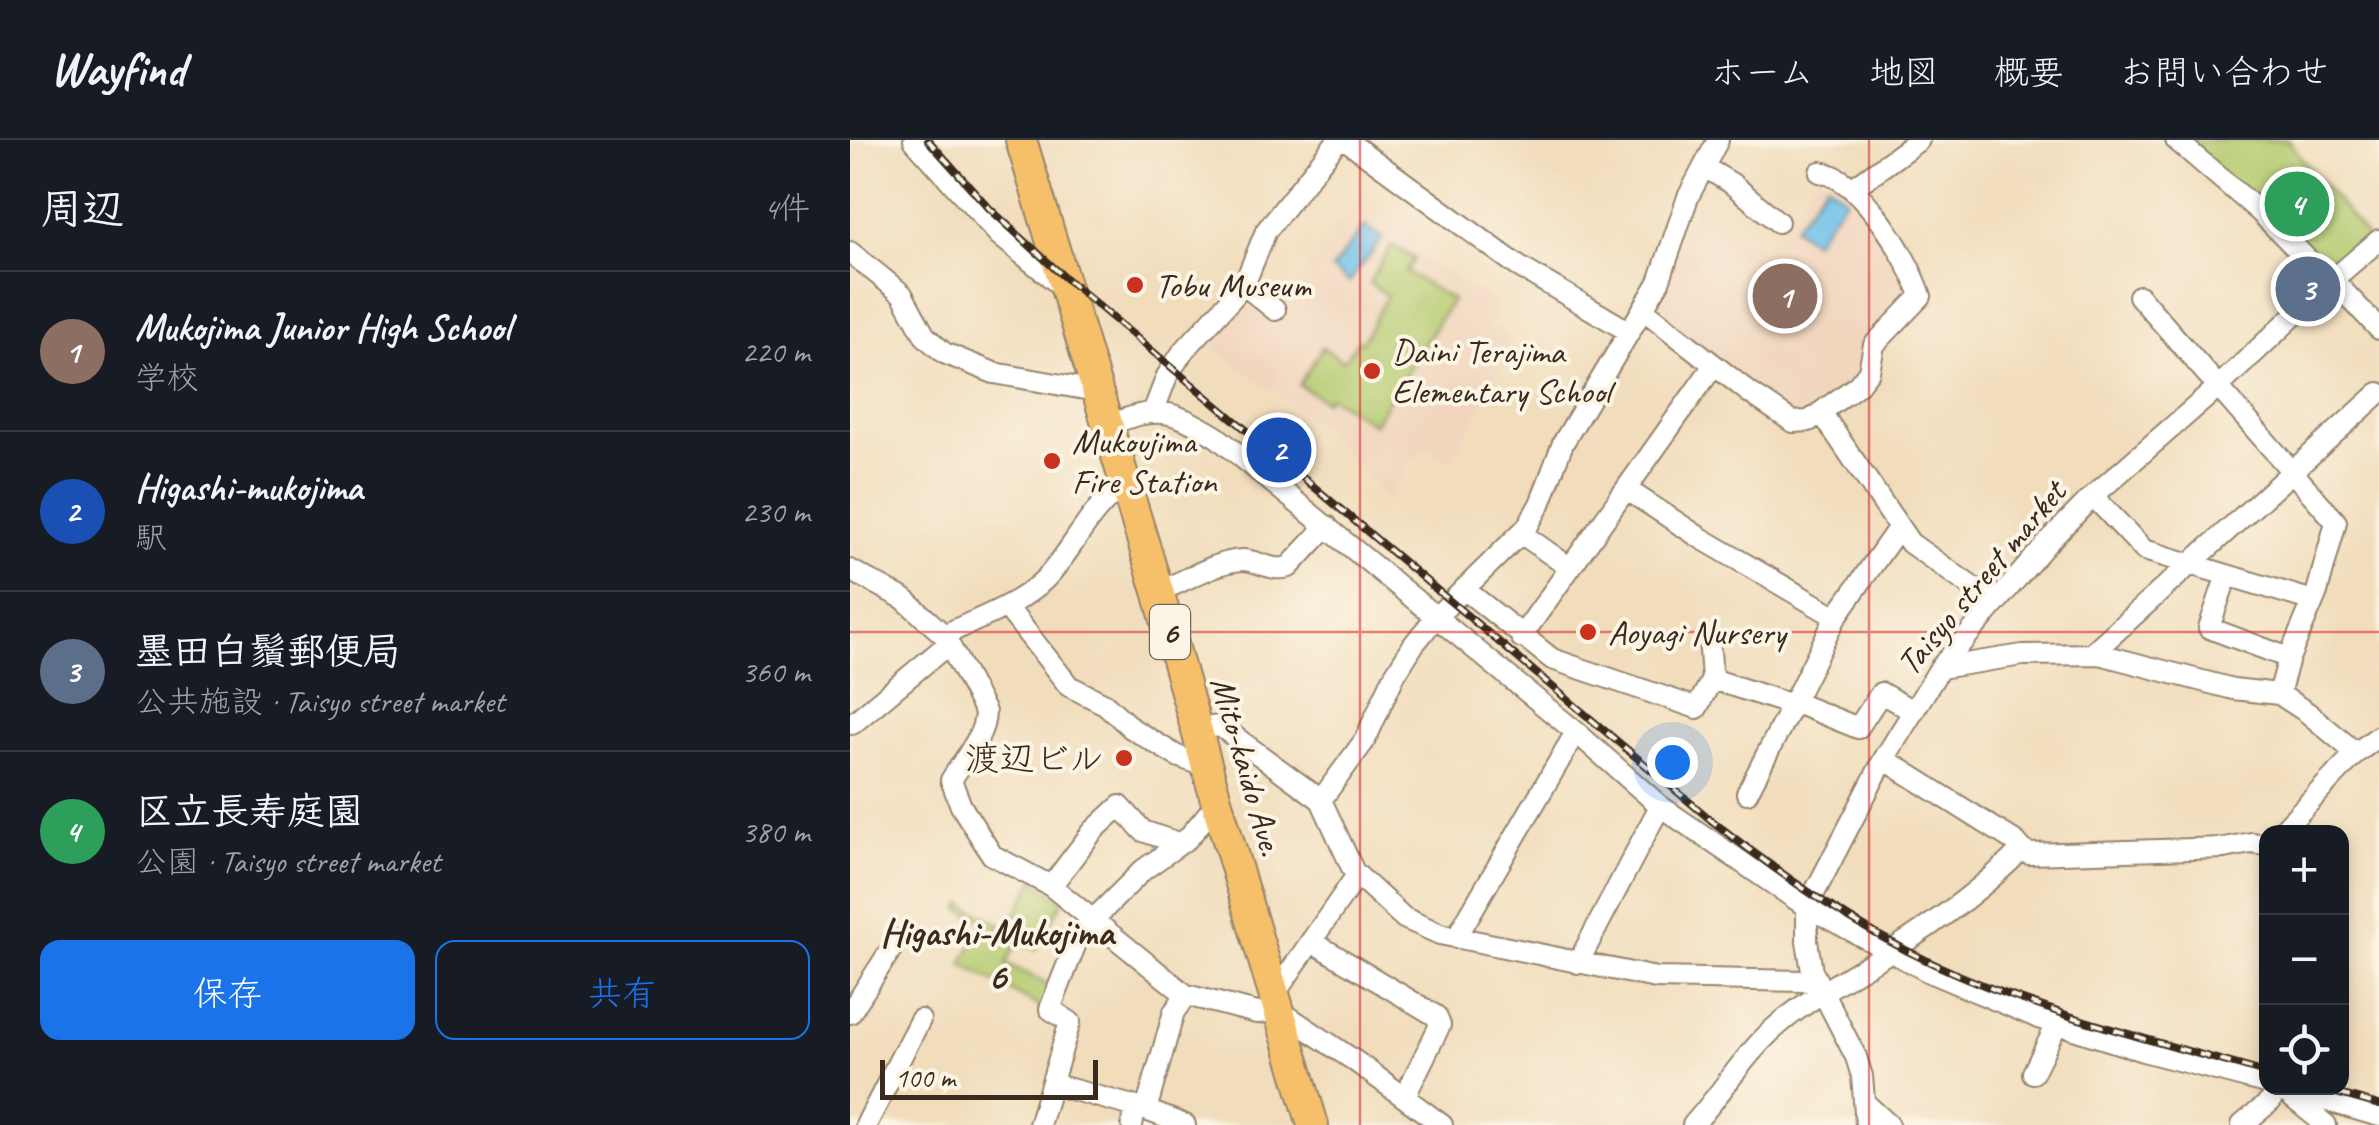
<!DOCTYPE html>
<html lang="ja">
<meta charset="utf-8">
<style>
:root{--surface:#171b24;--page:#20242c;--text:#f1f3f6;--muted:#9ea1a6;--line:#363941;--accent:#1a73e8}
body{margin:0;font-family:Caveat,"Klee One",sans-serif;background:var(--page);color:var(--text)}
.controls{position:absolute;right:30px;bottom:30px;display:grid;overflow:hidden;border-radius:20px;box-shadow:0 5px 15px #0003}
.controls button{width:90px;height:90px;display:grid;place-items:center;padding:0;border:0;border-bottom:2px solid var(--line);background:var(--surface);color:var(--text);font:50px sans-serif}
.scale{position:absolute;left:30px;bottom:25px;width:218px;box-sizing:border-box;padding-left:10px;border:5px solid #3b2a1e;border-top:0;font-size:28px;line-height:35px;white-space:nowrap;color:#3b2a1e;-webkit-text-stroke:8px #fcf5e5;paint-order:stroke}
.you{position:absolute;left:822px;top:622px;width:35px;height:35px;margin:-25px;border:8px solid #fff;border-radius:50%;background:#1a73e8;box-shadow:0 0 0 15px #1a73e833}
.badge{display:grid;place-items:center;width:65px;height:65px;border-radius:50%;background:var(--accent);color:#fff;font-size:32px;font-weight:700}
.pin{position:absolute;translate:-50% -50%;border:5px solid #fff;box-shadow:0 2px 10px #0006}
.list{margin:0;padding:0;list-style:none}
h2{display:flex;justify-content:space-between;align-items:center;height:130px;margin:0;padding:0 40px;font-size:42px}
h2 small{font-size:32px;font-weight:400;color:var(--muted)}
.list li{display:grid;grid-template-columns:65px 1fr auto;gap:30px;align-items:center;box-sizing:border-box;height:160px;padding:0 40px;border-top:2px solid var(--line)}
.list b{display:block;font-size:38px;white-space:nowrap}
.list p{margin:0;font-size:32px;white-space:nowrap;color:var(--muted)}
.list em{font-size:32px;font-style:normal;color:var(--muted)}
.actions{display:flex;gap:20px;padding:30px 40px}
.actions a{flex:1;padding:22px 0;border:2px solid var(--accent);border-radius:20px;text-align:center;font-size:35px;color:var(--accent)}
.actions .main{background:var(--accent);color:#fff}
.icon{flex:none;width:55px;height:55px;fill:none;stroke:currentColor;stroke-width:2;stroke-linecap:round;stroke-linejoin:round}
.map{position:relative;flex:none;width:1529px;height:985px;overflow:hidden}
header{display:flex;align-items:center;gap:60px;box-sizing:border-box;height:140px;padding:0 50px;background:var(--surface);border-bottom:2px solid var(--line)}
header strong{font-size:48px}
nav{display:flex;gap:55px;margin-inline-start:auto;font-size:35px}
main{display:flex}
aside{flex:1;background:var(--surface)}
.map>svg:first-child{display:block}
.built{fill:#f1d5bd}
.green{fill:#b4ca6e;stroke:#787a46;stroke-width:2.5}
.water{fill:#6ec1ea;stroke:#547684;stroke-width:2.5}
.lines{fill:none;stroke-linecap:round;stroke-linejoin:round}
.minor-casing{stroke:#96846d;stroke-width:24}
.highway-casing{stroke:#96846d;stroke-width:34}
.minor{stroke:#fff;stroke-width:20}
.highway{stroke:#f6c06b;stroke-width:30}
.rail-casing{stroke:#3b2a1e;stroke-width:8}
.rail{stroke:#fcf5e5;stroke-width:4;stroke-dasharray:11;stroke-linecap:butt}
.grid{fill:none;stroke:#d62828;stroke-width:2.5;stroke-opacity:0.55}
.poi-dot{fill:#c8321e;stroke:#fcf5e5;stroke-width:4}
.labels{text-anchor:middle;dominant-baseline:central;stroke-width:8;stroke-linejoin:round;paint-order:stroke}
.shield{fill:#fcf5e5;stroke:#75675a;stroke-width:2.5}
.shield-label{font-size:32px;font-weight:bold;fill:#3b2a1e}
.poi-label{font-size:35px;fill:#3b2a1e;stroke:#fcf5e5;text-anchor:start}
.street-label{font-size:35px;fill:#3b2a1e;stroke:#fcf5e5}
.neighbourhood-label{font-size:38px;font-weight:bold;fill:#3b2a1e;stroke:#fcf5e5}
</style>
<header>
<strong>Wayfind</strong>
<nav><a>ホーム</a><a>地図</a><a>概要</a><a>お問い合わせ</a></nav>
</header>
<main>
<aside>
<h2>周辺<small>4件</small></h2>
<ul class="list">
<li><span class="badge" style="background:#8d6e63">1</span><div><b>Mukojima Junior High School</b><p>学校</p></div><em>220 m</em></li>
<li><span class="badge" style="background:#1a4fb4">2</span><div><b>Higashi-mukojima</b><p>駅</p></div><em>230 m</em></li>
<li><span class="badge" style="background:#5c6f8a">3</span><div><b>墨田白鬚郵便局</b><p>公共施設 · Taisyo street market</p></div><em>360 m</em></li>
<li><span class="badge" style="background:#2e9e5b">4</span><div><b>区立長寿庭園</b><p>公園 · Taisyo street market</p></div><em>380 m</em></li>
</ul>
<div class="actions"><a class="main">保存</a><a>共有</a></div>
</aside>
<div class="map">
<svg width="1529" height="985" viewBox="0 0 1529 985">
<rect width="100%" height="100%" fill="#fcf5e5"/>
<filter id="ink" filterUnits="userSpaceOnUse"><feTurbulence type="fractalNoise" baseFrequency=".01" numOctaves="2"/><feDisplacementMap in="SourceGraphic" scale="20" xChannelSelector="R" yChannelSelector="G"/><feConvolveMatrix kernelMatrix="1 2 1 2 8 2 1 2 1" color-interpolation-filters="sRGB"/></filter>
<filter id="wash" filterUnits="userSpaceOnUse"><feTurbulence type="fractalNoise" baseFrequency=".0048" numOctaves="4" result="noise"/><feDisplacementMap in="SourceGraphic" scale="40" xChannelSelector="R" yChannelSelector="G"/><feGaussianBlur stdDeviation="2.25" result="paint"/><feColorMatrix in="noise" values="0 0 0 0 0 0 0 0 0 0 0 0 0 0 0 0 0 1.4 0 .05"/><feComposite in="paint" operator="in"/></filter>
<g filter="url(#wash)">
<rect width="100%" height="100%" fill="#f1ddbc"/>
<!-- built -->
<path class="built" d="M 965,35 L 1000,51 L 1066,153 L 998,246 L 946,277 L 810,180 L 806,159 L 847,62 L 870,77 L 893,99 L 913,108 L 944,76 Z
M 513,50 L 569,93 L 563,113 L 650,165 L 639,185 L 663,198 L 635,259 L 600,321 L 573,304 L 538,360 L 480,295 L 360,204 L 396,165 L 419,180 Z"/>
<!-- green -->
<path class="green" d="M 1332,0 L 1439,0 L 1448,14 L 1517,97 L 1480,131 Z
M 542,105 L 564,119 L 556,132 L 602,160 L 524,284 L 479,256 L 475,261 L 449,245 L 472,207 L 494,221 L 508,200 L 512,202 L 537,155 L 519,143 Z
M 184,740 L 213,761 L 186,809 L 169,799 L 156,824 L 203,846 L 194,869 L 112,824 L 134,782 L 110,769 L 113,764 L 158,788 Z"/>
<!-- water -->
<path class="water" d="M 977,43 L 996,58 L 963,102 L 944,87 Z
M 515,85 L 533,98 L 499,142 L 482,129 Z"/>
</g>
<g filter="url(#ink)">
<g class="lines">
<!-- minor casing -->
<g class="minor-casing">
<path id="minor" d="M 64,0 L 149,95 L 214,148
M 496,0 L 668,126 L 778,191
M 868,0 L 838,57 L 809,142 L 713,303 L 690,364 L 677,387 L 586,477 L 564,504 L 544,536 L 515,600 L 471,660 L 504,732 L 554,778 L 590,794 L 806,838 L 954,841 L 965,838
M 1326,0 L 1410,72 L 1473,135 L 1482,139 L 1529,189
M 854,27 L 881,43 L 928,82
M 1003,48 L 1069,0
M 0,112 L 52,154 L 75,196 L 94,213 L 144,233 L 246,251
M 393,144 L 425,170
M 1289,156 L 1486,382 L 1467,452 L 1439,518 L 1429,554
M 794,170 L 900,253 L 943,282 L 959,281 L 1008,245 L 1019,231 L 1024,205 L 1071,156 C 1059,119 1011,37 970,32
M 864,225 L 776,349 L 849,397 L 986,477
M 304,270 L 317,236 L 332,213 L 383,157 L 396,140 L 416,91 L 488,0
M 971,272 L 1060,403 L 1143,462
M 257,286 C 307,265 321,269 367,297 L 726,592 L 810,666 L 957,767 L 1079,832 L 1189,878 L 1293,911 L 1416,943
M 1243,356 L 1294,410 L 1463,461
M 671,393 L 720,428
M 0,430 L 54,459 L 94,495 L 135,572 C 135,596 114,619 101,640 L 111,666 L 142,715 L 201,746 L 336,855 L 407,873 L 430,871 L 505,921 L 592,985
M 1377,435 L 1359,488 L 1439,518
M 614,449 L 702,519 L 847,568 L 862,539 L 942,565 L 986,477 L 1049,387
M 308,451 C 336,442 362,422 392,420 C 409,420 420,432 439,427 L 477,386
M 156,466 L 219,546 L 255,564 L 281,588 L 327,616 L 357,627
M 94,495 C 127,479 169,465 195,439 C 225,409 238,368 275,346
M 671,497 L 776,349
M 860,510 L 862,539
M 1241,514 L 1529,253
M 1090,528 L 1173,515 L 1249,514 L 1383,549 L 1429,554 L 1458,573 L 1506,613 L 1431,692
M 2,584 L 97,505
M 347,589 L 370,586 L 471,660
M 1506,613 L 1529,596
M 1034,619 L 1166,702 L 1172,709
M 897,653 L 942,565 L 951,565 L 1008,588 L 1031,553 L 1063,571
M 201,746 L 243,691 L 270,666 L 293,691 L 328,703
M 606,798 L 726,592
M 461,801 L 586,876 L 590,885 L 555,956
M 728,823 L 810,666
M 426,852 L 507,735
M 0,873 L 47,800
M 1183,933 L 1207,884
M 202,944 L 286,967
M 1433,948 L 1529,976
M 1439,955 L 1476,985
M 1014,962 L 1039,985
M 296,970 L 335,985
M 16,985 L 70,880
M 189,985 L 220,882 L 200,869 L 230,793 L 293,730 L 338,698 L 367,663
M 282,985 L 286,967 L 296,970 L 324,872 L 336,855
M 843,985 C 872,953 895,913 928,885 C 961,857 1000,836 1038,813 C 1084,784 1133,749 1172,709 L 1179,714 L 1374,708 L 1401,703 L 1416,705
M 1016,985 L 1012,936 L 1006,917 L 962,831 L 957,801 L 957,767 L 1034,619 L 1090,528 L 1197,403 L 1243,356 L 1367,248 L 1473,148 L 1529,100
M 1392,985 L 1421,961 L 1426,948"/>
</g>
<!-- highway casing -->
<g class="highway-casing">
<path id="highway" d="M 171,0 L 308,451 L 367,663 L 463,985"/>
</g>
<!-- minor -->
<use href="#minor" class="minor"/>
<!-- highway -->
<use href="#highway" class="highway"/>
<!-- rail casing -->
<g class="rail-casing">
<path id="rail" d="M 78,0 L 139,68 L 214,137 L 861,680 C 931,735 1003,786 1084,824 C 1190,873 1305,901 1416,933
M 1468,948 L 1529,965"/>
</g>
<!-- rail -->
<use href="#rail" class="rail"/>
</g>
</g>
<!-- grid -->
<path class="grid" d="M 510,0 L 510,985M 1019,0 L 1019,985M 0,492 L 1529,492"/>
<!-- markers -->
<g class="poi-dot">
<circle cx="285" cy="145" r="10"/>
<circle cx="522" cy="231" r="10"/>
<circle cx="202" cy="321" r="10"/>
<circle cx="738" cy="492" r="10"/>
<circle cx="274" cy="618" r="10"/>
</g>
<g class="labels">
<!-- shield labels -->
<rect class="shield" x="300" y="465" width="40" height="54" rx="8"/>
<g class="shield-label">
<text x="320" y="492">6</text>
</g>
<!-- poi labels -->
<g class="poi-label">
<text x="305" y="145">Tobu Museum</text>
<text x="542" y="211">Daini Terajima<tspan x="542" dy="40">Elementary School</tspan></text>
<text x="222" y="301">Mukoujima<tspan x="222" dy="40">Fire Station</tspan></text>
<text x="758" y="492">Aoyagi Nursery</text>
<text x="254" y="618" text-anchor="end">渡辺ビル</text>
</g>
<!-- street labels -->
<g class="street-label">
<text transform="translate(1131 438) rotate(-50)">Taisyo street market</text>
<text transform="translate(397 626) rotate(74)">Mito-kaido Ave.</text>
</g>
<!-- neighbourhood labels -->
<g class="neighbourhood-label">
<text x="147" y="792">Higashi-Mukojima<tspan x="147" dy="44">6</tspan></text>
</g>
</g>
</svg>
<div class="controls">
<button>+</button>
<button>−</button>
<button><svg class="icon" aria-label="locate" viewBox="0 0 24 24"><circle cx="12" cy="12" r="6"/><path d="M12 2v4M12 18v4M2 12h4M18 12h4"/></svg></button>
</div>
<div class="scale">100 m</div>
<div class="you"></div>
<div class="pin badge" style="left:935px;top:156px;background:#8d6e63">1</div>
<div class="pin badge" style="left:429px;top:310px;background:#1a4fb4">2</div>
<div class="pin badge" style="left:1458px;top:149px;background:#5c6f8a">3</div>
<div class="pin badge" style="left:1447px;top:64px;background:#2e9e5b">4</div>
</div>
</main>
